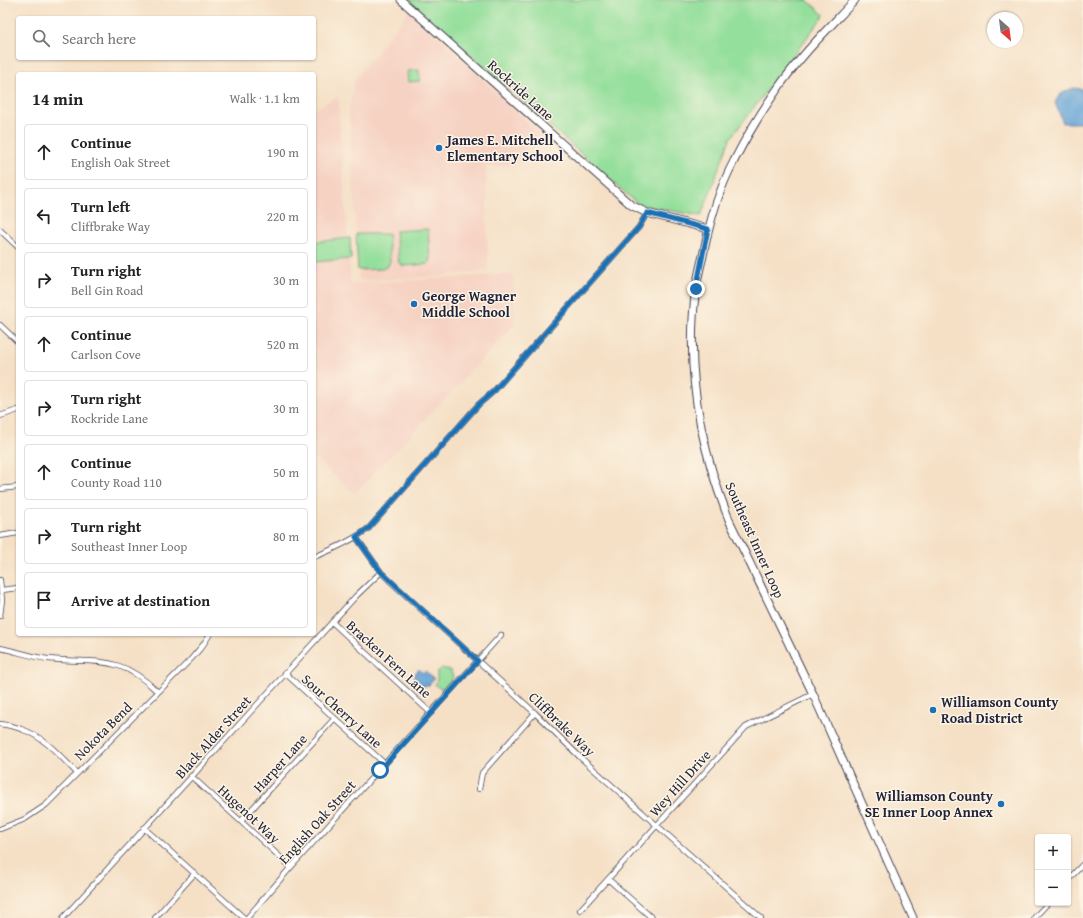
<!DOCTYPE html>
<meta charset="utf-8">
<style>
:root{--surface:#fff;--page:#f2f2f2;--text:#222;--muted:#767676;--line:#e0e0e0}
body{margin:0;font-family:"Gentium Book Plus",serif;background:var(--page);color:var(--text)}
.controls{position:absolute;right:12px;bottom:12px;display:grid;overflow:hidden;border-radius:4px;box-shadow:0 1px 3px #0004}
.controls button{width:36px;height:36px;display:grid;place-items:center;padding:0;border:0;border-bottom:1px solid var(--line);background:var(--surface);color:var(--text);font:20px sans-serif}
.compass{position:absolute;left:987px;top:12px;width:36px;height:36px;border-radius:50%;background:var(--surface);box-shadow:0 1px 3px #0004;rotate:152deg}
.stop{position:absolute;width:12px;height:12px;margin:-9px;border:3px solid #1f6fb2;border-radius:50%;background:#fff}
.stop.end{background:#1f6fb2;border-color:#fff;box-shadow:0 1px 4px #0008}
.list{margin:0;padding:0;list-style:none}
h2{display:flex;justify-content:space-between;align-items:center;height:52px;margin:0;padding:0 16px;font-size:17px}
h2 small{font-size:13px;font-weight:400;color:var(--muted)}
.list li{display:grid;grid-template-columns:26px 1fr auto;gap:12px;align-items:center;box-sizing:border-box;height:56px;margin:0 8px 8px;padding:0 8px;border:1px solid var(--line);border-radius:4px}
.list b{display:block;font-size:15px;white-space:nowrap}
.list p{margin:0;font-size:13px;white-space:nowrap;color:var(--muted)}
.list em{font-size:13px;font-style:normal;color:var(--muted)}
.icon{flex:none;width:22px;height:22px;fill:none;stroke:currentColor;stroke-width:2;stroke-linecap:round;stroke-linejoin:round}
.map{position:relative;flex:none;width:1083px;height:918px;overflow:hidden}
.search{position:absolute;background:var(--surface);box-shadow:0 1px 3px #0004;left:16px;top:16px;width:300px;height:44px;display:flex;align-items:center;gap:10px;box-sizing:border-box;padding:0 14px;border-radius:4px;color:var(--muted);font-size:15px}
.panel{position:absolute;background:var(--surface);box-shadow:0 1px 3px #0004;left:16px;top:72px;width:300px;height:564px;border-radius:4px}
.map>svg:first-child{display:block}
.built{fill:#f6d2c3}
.green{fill:#94df9b;stroke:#5b806b}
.water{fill:#64a2d6;stroke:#436288}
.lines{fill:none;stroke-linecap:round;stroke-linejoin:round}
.street-casing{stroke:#423e50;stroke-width:6}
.secondary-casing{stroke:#423e50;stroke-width:9}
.street{stroke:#fff;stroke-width:4.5}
.secondary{stroke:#fff;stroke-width:7}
.route{stroke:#1f6fb2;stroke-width:5}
.poi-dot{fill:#1f6fb2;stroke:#fcf5e5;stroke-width:1.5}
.labels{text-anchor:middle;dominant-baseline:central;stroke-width:3;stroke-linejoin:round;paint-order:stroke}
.street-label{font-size:14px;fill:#22223b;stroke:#fcf5e5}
.poi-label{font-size:14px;font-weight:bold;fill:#22223b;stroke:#fcf5e5;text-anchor:start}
</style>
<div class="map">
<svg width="1083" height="918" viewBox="0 0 1083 918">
<rect width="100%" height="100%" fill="#fcf5e5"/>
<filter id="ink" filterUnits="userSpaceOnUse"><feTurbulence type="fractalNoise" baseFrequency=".025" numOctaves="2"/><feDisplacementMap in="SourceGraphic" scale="8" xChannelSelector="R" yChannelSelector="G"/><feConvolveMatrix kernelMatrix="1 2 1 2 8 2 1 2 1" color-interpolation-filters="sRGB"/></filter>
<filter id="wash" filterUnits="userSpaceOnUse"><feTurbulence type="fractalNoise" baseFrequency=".012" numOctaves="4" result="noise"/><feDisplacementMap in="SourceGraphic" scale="16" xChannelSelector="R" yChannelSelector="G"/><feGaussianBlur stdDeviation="0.9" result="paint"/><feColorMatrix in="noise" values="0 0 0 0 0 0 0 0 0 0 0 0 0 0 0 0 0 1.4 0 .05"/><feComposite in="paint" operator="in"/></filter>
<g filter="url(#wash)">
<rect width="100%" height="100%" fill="#f5e0c6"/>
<!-- built -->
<path class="built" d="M 410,10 L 541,135 L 509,165 L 486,167 L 488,269 L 442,276 L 359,281 L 349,111 L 355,79 Z
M 338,96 L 351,284 L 513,274 L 515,324 L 355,494 L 314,457 L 314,110 Z"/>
<!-- green -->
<path class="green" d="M 408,0 L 807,0 L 824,15 L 730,139 L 701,216 L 639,205 Z
M 419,70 L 420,81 L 408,82 L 407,71 Z
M 428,229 L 430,261 L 428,264 L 403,266 L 399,263 L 395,231 Z
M 356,234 L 388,234 L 390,261 L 388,266 L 382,269 L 358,270 Z
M 350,238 L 351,259 L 314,262 L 314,242 Z
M 442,668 L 451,671 L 453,678 L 444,688 L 441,689 L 435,685 L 437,680 L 437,672 Z"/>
<!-- water -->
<path class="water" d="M 1074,88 L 1083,89 L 1083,123 L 1063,123 L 1055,103 C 1058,94 1065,91 1074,88 Z
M 419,669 L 423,673 L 425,671 L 434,679 L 428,686 L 426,684 L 424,687 L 413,676 Z"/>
</g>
<g filter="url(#ink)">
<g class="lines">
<!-- street casing -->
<g class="street-casing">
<path id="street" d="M 0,230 L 18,247
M 0,325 L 18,342
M 0,416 L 18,410
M 0,489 L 18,487
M 0,536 L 18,533
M 356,537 L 381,572 L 389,580 L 535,713 L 581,758 L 761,918
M 314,557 C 334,549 352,541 369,528 L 479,404 L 494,391 L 639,227 L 647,213
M 0,580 L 2,600 L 0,616
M 2,590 L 18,588
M 332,622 L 431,713
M 0,648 C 16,651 32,657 48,659 C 97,664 118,653 158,692
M 285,673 L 385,764
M 0,724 C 7,725 14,726 21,729 C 45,737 60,756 77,773
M 191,776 L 291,867
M 479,789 L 482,773 L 535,713
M 241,821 L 334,719
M 144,828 L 244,918
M 0,829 L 25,819 L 46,805 L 192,658 L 203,645 L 210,634
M 608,879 L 652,918
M 1068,880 L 1083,864
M 580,910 L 746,727 L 813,694
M 63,918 L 356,596 L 381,572
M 155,918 L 195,873
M 247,918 L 291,867 L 501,635
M 1034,918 L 1048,903"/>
</g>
<!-- secondary casing -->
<g class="secondary-casing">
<path id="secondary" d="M 401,0 L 631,205 L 647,213 L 708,229
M 855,0 C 828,29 798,58 776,91 C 760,114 746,137 734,161 C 718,191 709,224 703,256 C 700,267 698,277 696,288 C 685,368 700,448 730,522 L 813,694 L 913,918"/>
</g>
<!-- street -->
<use href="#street" class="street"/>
<!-- secondary -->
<use href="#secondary" class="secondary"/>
</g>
</g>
<g class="lines" filter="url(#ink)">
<!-- route -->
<path class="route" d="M 380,770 L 478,661 L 381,572 L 356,537 L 369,528 L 479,404 L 494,391 L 639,227 L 647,213 L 708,229 L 696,289"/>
</g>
<!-- markers -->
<g class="poi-dot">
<circle cx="439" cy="148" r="4"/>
<circle cx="414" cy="304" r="4"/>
<circle cx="933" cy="710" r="4"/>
<circle cx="1001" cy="804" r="4"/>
</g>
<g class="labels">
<!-- street labels -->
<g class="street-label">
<text transform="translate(521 90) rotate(42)">Rockride Lane</text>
<text transform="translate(755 540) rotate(66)">Southeast Inner Loop</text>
<text transform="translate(389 659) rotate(42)">Bracken Fern Lane</text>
<text transform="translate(342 711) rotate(42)">Sour Cherry Lane</text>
<text transform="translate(562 724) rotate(44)">Cliffbrake Way</text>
<text transform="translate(103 731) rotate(-45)">Nokota Bend</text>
<text transform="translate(213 737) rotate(-48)">Black Alder Street</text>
<text transform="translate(280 763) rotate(-48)">Harper Lane</text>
<text transform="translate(680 783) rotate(-48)">Wey Hill Drive</text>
<text transform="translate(249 814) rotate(43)">Hugenot Way</text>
<text transform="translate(317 822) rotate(-48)">English Oak Street</text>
</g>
<!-- poi labels -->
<g class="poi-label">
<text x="447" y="140">James E. Mitchell<tspan x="447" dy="16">Elementary School</tspan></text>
<text x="422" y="296">George Wagner<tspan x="422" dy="16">Middle School</tspan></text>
<text x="941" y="702">Williamson County<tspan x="941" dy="16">Road District</tspan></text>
<text x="993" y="796" text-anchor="end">Williamson County<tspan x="993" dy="16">SE Inner Loop Annex</tspan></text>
</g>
</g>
</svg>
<div class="controls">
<button>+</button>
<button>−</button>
</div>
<svg class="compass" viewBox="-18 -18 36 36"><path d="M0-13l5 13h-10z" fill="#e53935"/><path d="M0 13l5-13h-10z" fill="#767676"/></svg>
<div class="stop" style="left:380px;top:770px"></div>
<div class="stop end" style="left:696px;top:289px"></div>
<div class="search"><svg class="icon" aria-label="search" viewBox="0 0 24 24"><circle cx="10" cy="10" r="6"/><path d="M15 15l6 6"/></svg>Search here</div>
<section class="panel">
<h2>14 min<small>Walk · 1.1 km</small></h2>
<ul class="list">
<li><svg class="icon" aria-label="ahead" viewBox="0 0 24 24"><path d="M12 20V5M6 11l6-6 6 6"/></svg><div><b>Continue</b><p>English Oak Street</p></div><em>190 m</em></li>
<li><svg class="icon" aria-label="left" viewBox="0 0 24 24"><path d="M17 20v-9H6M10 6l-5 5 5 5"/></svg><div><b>Turn left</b><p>Cliffbrake Way</p></div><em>220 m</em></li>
<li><svg class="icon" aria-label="right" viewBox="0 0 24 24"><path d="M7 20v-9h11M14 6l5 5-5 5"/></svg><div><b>Turn right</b><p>Bell Gin Road</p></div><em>30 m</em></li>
<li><svg class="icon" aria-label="ahead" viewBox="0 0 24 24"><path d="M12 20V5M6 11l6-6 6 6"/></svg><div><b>Continue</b><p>Carlson Cove</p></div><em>520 m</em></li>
<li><svg class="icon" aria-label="right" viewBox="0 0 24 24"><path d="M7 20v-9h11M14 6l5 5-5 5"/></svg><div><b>Turn right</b><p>Rockride Lane</p></div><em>30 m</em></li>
<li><svg class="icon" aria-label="ahead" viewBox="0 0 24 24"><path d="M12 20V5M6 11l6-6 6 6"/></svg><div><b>Continue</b><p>County Road 110</p></div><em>50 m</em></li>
<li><svg class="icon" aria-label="right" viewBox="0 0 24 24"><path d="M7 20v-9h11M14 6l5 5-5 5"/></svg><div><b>Turn right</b><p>Southeast Inner Loop</p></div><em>80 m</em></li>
<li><svg class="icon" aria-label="arrive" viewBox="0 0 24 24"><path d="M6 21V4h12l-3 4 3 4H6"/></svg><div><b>Arrive at destination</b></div></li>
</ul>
</section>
</div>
